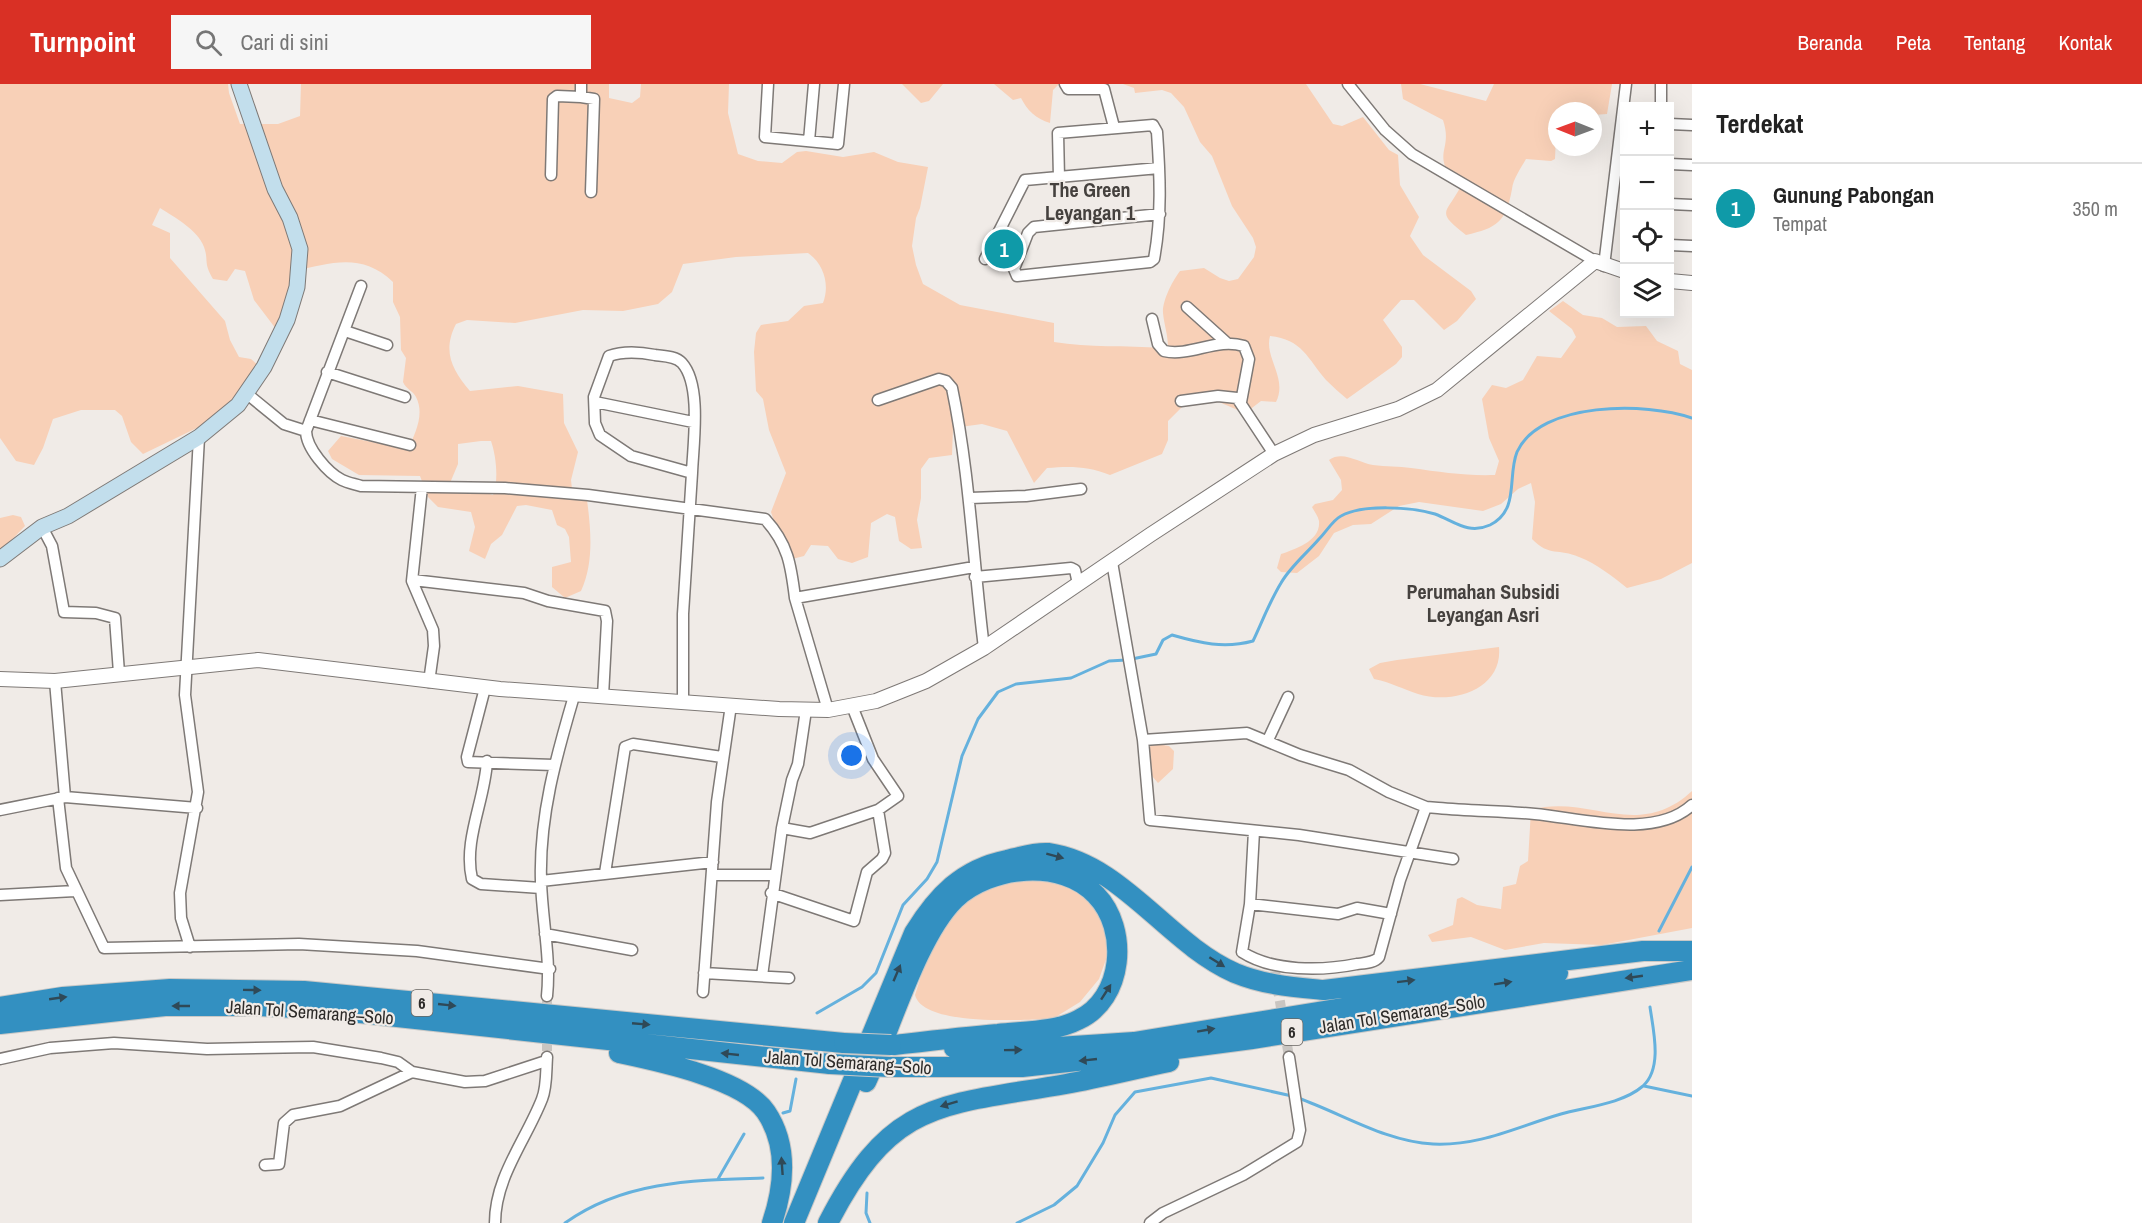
<!DOCTYPE html>
<html lang="id">
<meta charset="utf-8">
<style>
:root{--surface:#fff;--page:#f6f6f6;--text:#222;--muted:#767676;--line:#e0e0e0;--accent:#d93025}
body{margin:0;font-family:"Archivo Narrow",sans-serif;background:var(--page);color:var(--text)}
.controls{position:absolute;right:18px;top:18px;display:grid;overflow:hidden;border-radius:0px;box-shadow:0 6px 24px #0002}
.controls button{width:54px;height:54px;display:grid;place-items:center;padding:0;border:0;border-bottom:2px solid var(--line);background:var(--surface);color:var(--text);font:30px sans-serif}
.compass{position:absolute;left:1548px;top:18px;width:54px;height:54px;border-radius:50%;background:var(--surface);box-shadow:0 6px 24px #0002;rotate:271deg}
.you{position:absolute;left:852px;top:672px;width:21px;height:21px;margin:-15px;border:4px solid #fff;border-radius:50%;background:#1a73e8;box-shadow:0 0 0 9px #1a73e833}
.badge{display:grid;place-items:center;width:39px;height:39px;border-radius:50%;background:var(--accent);color:#fff;font-size:20px;font-weight:700}
.pin{position:absolute;translate:-50% -50%;border:3px solid #fff;box-shadow:0 2px 6px #0006}
.list{margin:0;padding:0;list-style:none}
h2{display:flex;justify-content:space-between;align-items:center;height:78px;margin:0;padding:0 24px;font-size:26px}
h2 small{font-size:20px;font-weight:400;color:var(--muted)}
.list li{display:grid;grid-template-columns:39px 1fr auto;gap:18px;align-items:center;box-sizing:border-box;height:90px;padding:0 24px;border-top:2px solid var(--line)}
.list b{display:block;font-size:22px;white-space:nowrap}
.list p{margin:0;font-size:20px;white-space:nowrap;color:var(--muted)}
.list em{font-size:20px;font-style:normal;color:var(--muted)}
.icon{flex:none;width:33px;height:33px;fill:none;stroke:currentColor;stroke-width:2;stroke-linecap:round;stroke-linejoin:round}
.map{position:relative;flex:none;width:1692px;height:1139px;overflow:hidden}
header{display:flex;align-items:center;gap:36px;box-sizing:border-box;height:84px;padding:0 30px;background:var(--accent);color:#fff}
header strong{font-size:28px}
nav{display:flex;gap:33px;margin-inline-start:auto;font-size:21px}
.search{width:420px;height:54px;background:var(--page);display:flex;align-items:center;gap:15px;box-sizing:border-box;padding:0 21px;border-radius:0px;color:var(--muted);font-size:22px}
main{display:flex}
aside{flex:1;background:var(--surface)}
.map>svg:first-child{display:block}
.green{fill:#f8d0b7;fill-rule:evenodd}
.lines{fill:none;stroke-linecap:round;stroke-linejoin:round}
.stream{stroke:#65b1dd;stroke-width:3}
.minor-tunnel{stroke:#c9c5c1;stroke-width:10;stroke-dasharray:10 5;stroke-linecap:butt}
.minor-casing{stroke:#7e7976;stroke-width:13}
.tertiary-casing{stroke:#7e7976;stroke-width:16}
.secondary-casing{stroke:#7e7976;stroke-width:17}
.motorway-casing{stroke:#c8c8c7;stroke-width:22}
.minor{stroke:#fff;stroke-width:10}
.tertiary{stroke:#fff;stroke-width:14}
.secondary{stroke:#c2deec;stroke-width:15}
.motorway{stroke:#3390c1;stroke-width:20}
.motorway-bridge-casing{stroke:#c8c8c7;stroke-width:22;stroke-linecap:butt}
.motorway-bridge{stroke:#3390c1;stroke-width:20}
.oneway{fill:#2f4957}
.labels{text-anchor:middle;dominant-baseline:central;stroke-width:4.5;stroke-linejoin:round;paint-order:stroke}
.shield{fill:#f0ebe7;stroke:#686562;stroke-width:1.5}
.shield-label{font-size:16px;font-weight:bold;fill:#2d2b29}
.street-label{font-size:18px;fill:#2d2b29;stroke:#f0ebe7}
.neighbourhood-label{font-size:20px;font-weight:bold;fill:#45413e;stroke:#f0ebe7}
</style>
<header>
<strong>Turnpoint</strong>
<div class="search"><svg class="icon" aria-label="search" viewBox="0 0 24 24"><circle cx="10" cy="10" r="6"/><path d="M15 15l6 6"/></svg>Cari di sini</div>
<nav><a>Beranda</a><a>Peta</a><a>Tentang</a><a>Kontak</a></nav>
</header>
<main>
<div class="map">
<svg width="1692" height="1139" viewBox="0 0 1692 1139">
<rect width="100%" height="100%" fill="#f0ebe7"/>
<!-- green -->
<path class="green" d="M 0,0 L 228,0 L 229,9 L 240,40 L 278,40 L 300,32 L 301,0 L 609,0 L 609,14 L 632,19 L 640,13 L 641,0 L 729,0 L 728,29 L 738,70 L 758,77 L 782,79 L 797,68 L 806,67 L 843,73 L 874,68 L 898,78 L 928,83 L 920,124 L 916,134 L 912,162 L 916,181 L 923,200 L 960,221 L 1054,239 L 1054,258 C 1089,264 1126,261 1162,264 L 1168,263 C 1168,251 1164,240 1163,229 C 1162,217 1173,196 1180,187 L 1204,184 L 1220,194 L 1229,197 L 1238,195 L 1254,173 L 1256,163 L 1253,154 L 1232,122 L 1212,72 L 1200,58 L 1184,23 L 1171,9 L 1162,6 L 1135,9 L 1134,4 L 1123,0 L 1306,0 L 1333,40 L 1342,42 L 1363,33 L 1389,66 L 1398,71 L 1400,101 L 1419,133 L 1410,152 L 1423,171 L 1471,207 L 1476,215 L 1457,237 L 1444,246 L 1414,216 L 1401,216 L 1383,236 L 1402,263 L 1402,273 L 1396,280 L 1347,315 C 1340,309 1333,303 1326,296 C 1308,275 1302,255 1270,252 C 1264,274 1288,294 1276,318 L 1261,317 L 1248,327 L 1240,327 L 1219,318 L 1182,323 L 1168,337 L 1168,356 L 1162,370 L 1110,391 C 1088,382 1070,382 1047,384 L 1034,399 L 1007,347 L 982,340 L 953,344 L 952,371 L 929,374 L 921,385 L 921,414 L 917,436 L 922,464 L 911,465 L 899,457 L 895,433 L 887,430 L 871,439 L 868,473 L 852,479 L 838,475 L 828,462 L 811,461 L 804,472 L 792,475 L 785,452 L 777,446 L 771,428 L 786,389 L 769,346 L 763,315 L 756,307 L 754,268 L 756,249 L 761,241 L 788,237 L 804,222 L 823,219 C 830,201 824,180 808,169 L 736,173 L 683,180 L 672,208 L 658,220 L 623,227 L 583,226 L 515,239 L 467,236 L 456,240 C 442,267 452,286 470,307 L 518,302 L 563,310 L 564,339 L 578,368 L 571,396 L 572,405 L 587,416 C 591,446 594,479 581,507 L 565,514 L 552,503 L 552,483 L 571,478 L 569,453 L 565,445 L 557,441 L 552,426 L 526,421 L 517,422 L 502,451 L 491,460 L 485,475 L 469,467 L 475,443 L 471,428 L 438,423 L 428,413 L 420,392 L 359,391 L 332,375 L 328,367 L 341,352 L 408,365 C 415,350 425,330 416,313 C 413,307 406,305 403,298 L 406,274 L 401,266 L 400,233 L 393,218 L 393,198 C 362,168 331,179 294,187 L 287,220 L 276,245 L 254,216 L 245,187 L 235,185 L 227,197 L 213,195 C 203,178 209,177 204,163 C 198,146 174,133 160,124 L 152,141 L 170,149 L 170,174 L 225,237 L 230,256 L 239,273 L 251,275 L 259,282 L 240,310 L 201,342 L 143,370 L 131,358 L 122,332 L 115,326 L 81,326 L 53,335 L 43,364 L 34,381 L 16,377 L 0,354 ZM 481,357 L 491,357 C 496,371 499,397 493,411 L 450,399 L 458,380 L 458,360 Z
M 902,0 L 943,0 L 929,17 L 921,19 Z
M 994,0 L 1059,0 L 1053,6 L 1050,39 C 1036,35 1027,26 1021,14 L 1013,16 Z
M 1401,0 L 1420,0 L 1486,17 L 1494,0 L 1612,0 L 1607,30 L 1593,31 L 1593,27 L 1557,27 L 1555,75 L 1551,77 L 1526,75 C 1521,84 1513,95 1512,105 C 1506,138 1497,144 1466,151 C 1436,127 1445,131 1460,104 C 1428,68 1454,69 1443,36 L 1403,15 Z
M 1563,217 L 1583,231 L 1602,234 L 1617,243 L 1646,242 L 1657,257 L 1678,267 L 1680,280 L 1692,286 L 1692,479 L 1661,495 L 1627,504 C 1612,492 1597,480 1579,473 C 1559,464 1549,473 1532,455 L 1535,418 L 1531,399 L 1518,405 L 1501,420 L 1483,427 L 1419,418 L 1399,422 L 1371,440 L 1353,441 L 1334,449 L 1319,472 L 1297,489 L 1281,488 L 1277,484 L 1281,470 C 1295,465 1321,457 1319,437 C 1318,432 1314,427 1312,423 L 1315,420 L 1333,416 L 1342,406 L 1341,396 L 1329,376 C 1343,366 1359,379 1373,381 C 1386,383 1399,382 1411,384 C 1441,388 1465,392 1495,391 L 1499,377 L 1489,354 L 1482,315 L 1492,301 L 1506,304 L 1523,296 L 1537,272 L 1561,274 L 1576,253 L 1572,245 L 1549,227 Z
M 13,431 L 21,433 L 25,442 L 0,468 L 0,434 Z
M 1499,563 C 1503,605 1453,621 1418,610 C 1402,605 1393,599 1374,595 L 1369,585 L 1380,579 L 1397,576 Z
M 1157,660 L 1169,662 L 1174,667 L 1173,685 L 1158,699 L 1152,692 L 1149,665 L 1151,661 Z
M 1692,707 L 1692,844 L 1602,861 L 1544,859 L 1505,866 L 1471,853 L 1432,858 L 1428,851 L 1453,841 L 1457,815 L 1462,813 L 1477,821 L 1501,825 L 1503,803 L 1516,800 L 1520,782 L 1528,777 L 1531,726 C 1588,709 1637,758 1692,707 Z
M 1026,791 L 1067,796 L 1102,828 L 1109,867 L 1099,895 L 1080,918 L 1054,934 L 1045,935 C 1018,936 923,942 915,911 L 932,857 L 973,808 Z"/>
<g class="lines">
<!-- stream -->
<path class="stream" d="M 1132,575 L 1156,570 L 1163,556 L 1172,551 C 1200,559 1224,565 1253,557 C 1262,538 1270,517 1281,499 C 1290,483 1307,469 1319,455 C 1326,448 1333,436 1341,432 C 1363,420 1411,423 1435,430 C 1454,437 1468,451 1490,441 C 1520,426 1507,393 1517,368 C 1540,317 1647,318 1692,334
M 1659,847 L 1692,783
M 817,929 L 862,903 L 876,889 L 903,821 L 927,795 L 937,778 L 962,672 L 978,635 L 998,608 L 1016,600 L 1071,594 L 1109,577 L 1126,576
M 1644,1002 L 1692,1012
M 1298,1014 C 1341,1029 1386,1058 1433,1060 C 1481,1062 1516,1043 1561,1030 C 1586,1023 1622,1020 1643,1002 C 1663,984 1653,945 1650,923
M 783,1029 L 790,1027 L 796,995
M 718,1095 L 744,1050
M 867,1109 L 866,1129 L 870,1139
M 565,1139 C 623,1097 693,1096 763,1094
M 1017,1139 L 1054,1121 L 1077,1102 L 1103,1059 L 1115,1031 L 1135,1008 L 1211,994 L 1292,1012"/>
<!-- minor-tunnel -->
<path class="minor-tunnel" d="M 1275,887 L 1289,973
M 547,912 L 547,970"/>
<!-- minor casing -->
<g class="minor-casing">
<path id="minor" d="M 768,0 L 765,53 L 838,60 L 844,0
M 1065,0 L 1068,5 L 1104,5 L 1114,43
M 1348,0 L 1385,46 L 1412,70 L 1595,177
M 581,13 L 594,15 L 591,108
M 1661,22 L 1661,0
M 1670,40 L 1692,41
M 809,57 L 814,0
M 1670,80 L 1692,81
M 551,91 L 553,15 L 557,12 L 581,13 L 581,0
M 1059,94 L 1058,49 L 1153,41 L 1157,48 C 1160,91 1162,132 1154,175 L 1150,178 L 1017,192 L 1014,185 L 1028,149 L 1034,143 L 1160,130
M 1670,120 L 1692,121
M 1670,161 L 1692,162
M 985,175 L 1025,96 L 1159,84
M 1604,182 L 1626,0
M 1187,223 L 1227,259
M 1152,235 L 1158,260 L 1164,267 C 1191,273 1217,253 1244,262 L 1249,275 L 1241,318
M 345,247 L 387,261
M 327,288 L 405,313
M 246,309 L 284,340 L 306,347 L 361,202
M 878,316 L 939,295 L 946,297 L 952,304 C 970,390 973,477 984,564
M 1181,317 L 1218,312 L 1237,314 L 1274,370
M 595,318 L 693,338
M 310,336 L 410,361
M 306,347 C 306,364 328,389 342,396 C 348,399 355,400 361,402 L 505,404 L 588,411 L 765,435 C 788,460 791,481 795,514
M 422,403 L 412,497 L 433,546 L 434,562 L 429,598
M 970,414 L 1026,412 L 1081,405
M 42,443 L 52,462 L 64,528 L 96,529 L 115,534 L 119,589
M 1112,478 L 1143,656 L 1150,736 L 1299,751 L 1453,775
M 975,493 L 1071,484 L 1075,486 L 1078,500
M 413,496 L 524,509 L 548,517 L 605,527 L 607,537 L 603,612
M 55,597 L 65,713
M 485,604 L 467,673 L 468,678 L 554,681
M 683,618 L 683,530 L 692,389 L 631,372 L 600,351 L 595,339 L 594,313 L 609,272 C 623,267 640,268 655,271 C 663,272 676,272 682,279 C 702,301 693,361 692,389
M 828,626 L 795,514 L 974,483
M 1143,656 L 1247,649 L 1300,671 L 1349,686 L 1389,708 L 1426,723 L 1438,724 C 1470,727 1503,727 1535,730 C 1580,734 1654,756 1692,721
M 1268,656 L 1288,613
M 487,677 C 485,716 463,756 472,795 L 481,800 L 541,804
M 58,714 L 66,784 L 104,864 L 299,860 L 417,867 L 550,885
M 0,726 L 65,713 L 197,724
M 782,744 L 810,749 L 878,726 L 898,712 L 873,675 L 852,622
M 1254,747 L 1250,820 L 1242,868 C 1273,888 1322,887 1357,880 C 1365,879 1374,879 1379,873 L 1400,796 L 1426,723
M 605,789 L 625,663 L 633,660 L 722,673
M 712,791 L 775,791
M 541,797 L 713,778
M 771,809 L 854,837 L 867,788 L 882,775 L 885,769 L 878,726
M 0,811 L 75,807
M 1250,820 L 1338,830 L 1357,824 L 1391,830
M 545,850 L 632,866
M 190,863 L 181,834 L 180,809 L 198,708 L 185,611 L 199,353
M 704,889 L 789,894
M 762,892 L 782,744 L 792,696 L 798,680 L 806,626
M 703,908 L 717,718 L 731,621
M 547,912 C 551,873 542,836 541,797 C 539,733 556,673 574,612
M 0,975 L 50,964 L 114,959 L 207,965 L 313,963 L 381,974 L 398,978 L 412,988 L 465,998 L 485,997 L 546,977
M 265,1081 L 279,1080 L 284,1039 L 293,1031 L 340,1022 L 412,988
M 495,1139 C 495,1093 526,1056 542,1015 C 547,1003 546,986 547,973
M 1150,1139 L 1163,1129 L 1243,1091 L 1297,1058 L 1300,1046 L 1289,973"/>
</g>
<!-- tertiary casing -->
<g class="tertiary-casing">
<path id="tertiary" d="M 1670,197 L 1692,199
M 0,595 L 55,597 L 258,576 L 500,605 L 779,625 L 828,626 L 876,617 L 926,597 L 984,564 L 1150,451 L 1274,370 L 1314,351 L 1398,325 L 1437,306 L 1595,177 L 1624,187"/>
</g>
<!-- secondary casing -->
<g class="secondary-casing">
<path id="secondary" d="M 0,475 L 42,443 L 68,432 L 199,353 L 238,321 L 264,283 L 287,236 L 297,203 L 300,165 L 290,134 L 275,105 L 239,0"/>
</g>
<!-- motorway casing -->
<g class="motorway-casing">
<path id="motorway" d="M 0,923 L 63,913 L 170,905 L 304,907 L 844,959
M 0,940 L 165,922 L 259,922 L 332,926 L 830,980
M 954,964 L 1012,966 L 1134,958 L 1558,889
M 619,969 C 657,977 744,995 766,1028 C 789,1062 784,1103 772,1139
M 889,983 L 1022,983 L 1123,972 L 1252,955 L 1692,886
M 866,998 C 890,947 917,852 955,815 C 990,782 1062,774 1096,811 C 1129,845 1124,915 1078,936 C 1055,948 1024,947 998,950 C 963,953 929,957 894,961
M 794,1139 L 914,849 C 937,812 962,785 1007,776 C 1019,773 1035,768 1048,769 C 1123,780 1167,859 1235,889 C 1264,901 1293,903 1324,906 L 1643,867 L 1692,867
M 828,1139 C 892,1014 941,1022 1066,1000 C 1100,994 1135,985 1169,978"/>
</g>
<!-- minor -->
<use href="#minor" class="minor"/>
<!-- tertiary -->
<use href="#tertiary" class="tertiary"/>
<!-- secondary -->
<use href="#secondary" class="secondary"/>
<!-- motorway -->
<use href="#motorway" class="motorway"/>
<!-- motorway-bridge casing -->
<g class="motorway-bridge-casing">
<path id="motorway-bridge" d="M 844,959 L 891,961
M 830,980 L 889,983"/>
</g>
<!-- motorway-bridge -->
<use href="#motorway-bridge" class="motorway-bridge"/>
</g>
<!-- one-way arrows -->
<defs><path id="oneway-solid" d="M-6-.8H1V-3.2L6.5 0L1 3.2V.8H-6Z" transform="scale(1.5)"/></defs>
<g class="oneway">
<use href="#oneway-solid" transform="translate(1055 772) rotate(15)"/>
<use href="#oneway-solid" transform="translate(1217 878) rotate(32)"/>
<use href="#oneway-solid" transform="translate(897 889) rotate(-67)"/>
<use href="#oneway-solid" transform="translate(1634 893) rotate(172)"/>
<use href="#oneway-solid" transform="translate(1406 897) rotate(-7)"/>
<use href="#oneway-solid" transform="translate(1503 899) rotate(-9)"/>
<use href="#oneway-solid" transform="translate(252 906) rotate(1)"/>
<use href="#oneway-solid" transform="translate(1106 908) rotate(-57)"/>
<use href="#oneway-solid" transform="translate(58 914) rotate(-8)"/>
<use href="#oneway-solid" transform="translate(447 921) rotate(6)"/>
<use href="#oneway-solid" transform="translate(181 922) rotate(180)"/>
<use href="#oneway-solid" transform="translate(641 940) rotate(5)"/>
<use href="#oneway-solid" transform="translate(1206 946) rotate(-10)"/>
<use href="#oneway-solid" transform="translate(1013 966) rotate(-1)"/>
<use href="#oneway-solid" transform="translate(730 970) rotate(-174)"/>
<use href="#oneway-solid" transform="translate(1088 976) rotate(174)"/>
<use href="#oneway-solid" transform="translate(949 1020) rotate(163)"/>
<use href="#oneway-solid" transform="translate(782 1082) rotate(-94)"/>
</g>
<g class="labels">
<!-- shield labels -->
<g class="shield">
<rect x="411.5" y="906" width="21" height="26" rx="4.5"/>
<rect x="1281.5" y="935" width="21" height="26" rx="4.5"/>
</g>
<g class="shield-label">
<text x="422" y="919">6</text>
<text x="1292" y="948">6</text>
</g>
<!-- street labels -->
<g class="street-label">
<text transform="translate(310 928) rotate(4)">Jalan Tol Semarang–Solo</text>
<text transform="translate(1402 930) rotate(-9)">Jalan Tol Semarang–Solo</text>
<text transform="translate(848 978) rotate(4)">Jalan Tol Semarang–Solo</text>
</g>
<!-- neighbourhood labels -->
<g class="neighbourhood-label">
<text x="1090" y="105">The Green<tspan x="1090" dy="23">Leyangan 1</tspan></text>
<text x="1483" y="507">Perumahan Subsidi<tspan x="1483" dy="23">Leyangan Asri</tspan></text>
</g>
</g>
</svg>
<div class="controls">
<button>+</button>
<button>−</button>
<button><svg class="icon" aria-label="locate" viewBox="0 0 24 24"><circle cx="12" cy="12" r="6"/><path d="M12 2v4M12 18v4M2 12h4M18 12h4"/></svg></button>
<button><svg class="icon" aria-label="layers" viewBox="0 0 24 24"><path d="M12 4l9 5-9 5-9-5zM3 14l9 5 9-5"/></svg></button>
</div>
<svg class="compass" viewBox="-18 -18 36 36"><path d="M0-13l5 13h-10z" fill="#e53935"/><path d="M0 13l5-13h-10z" fill="#767676"/></svg>
<div class="you"></div>
<div class="pin badge" style="left:1004px;top:165px;background:#0f9aa8">1</div>
</div>
<aside>
<h2>Terdekat<small></small></h2>
<ul class="list">
<li><span class="badge" style="background:#0f9aa8">1</span><div><b>Gunung Pabongan</b><p>Tempat</p></div><em>350 m</em></li>
</ul>
</aside>
</main>
